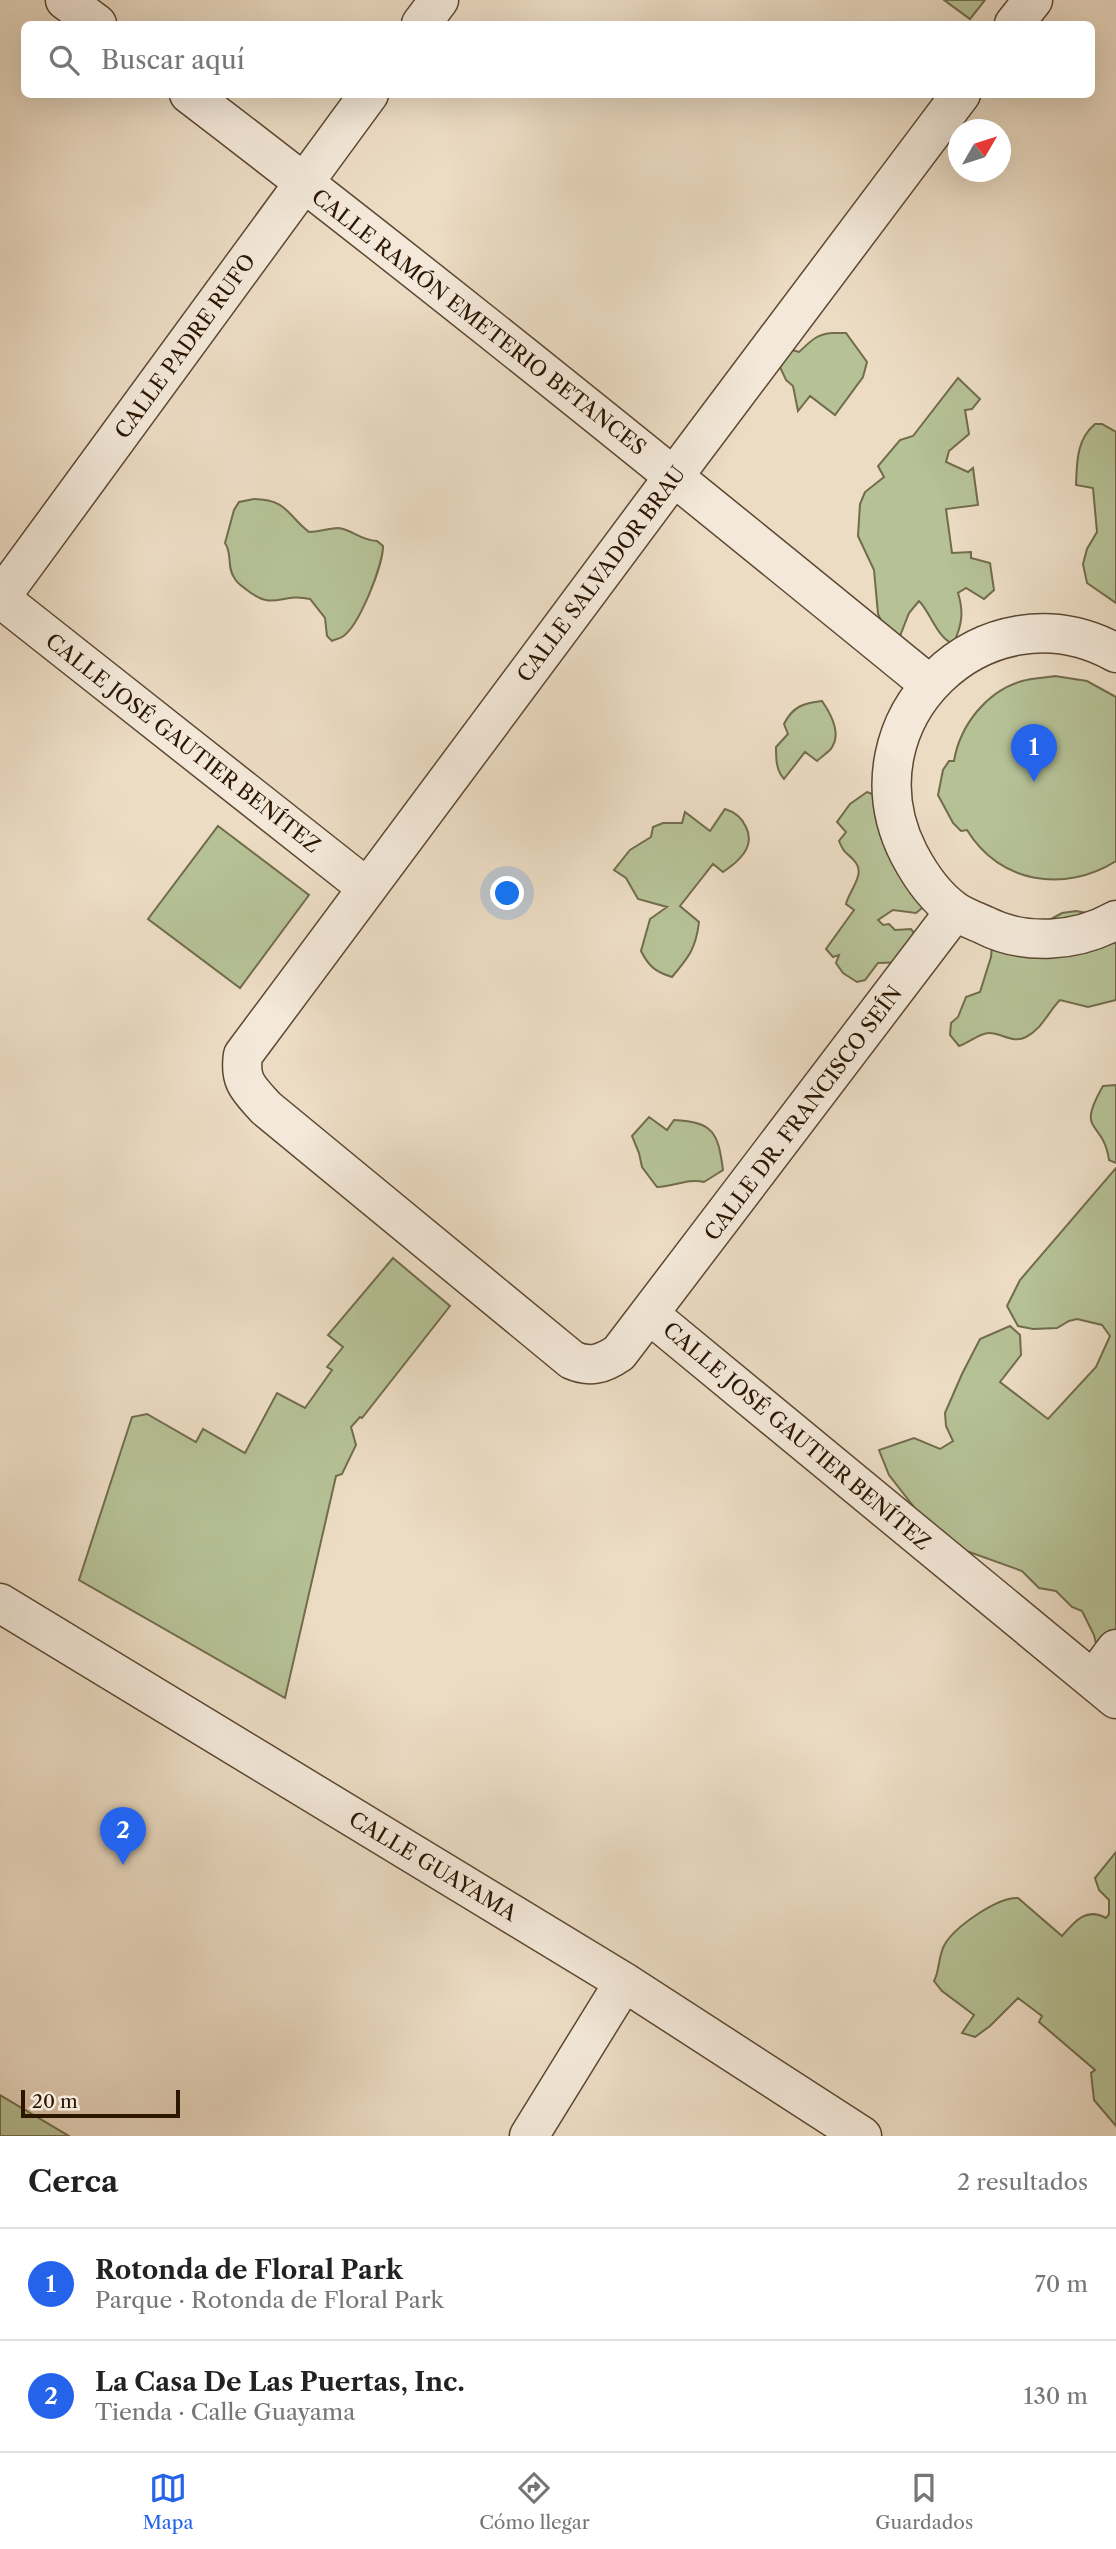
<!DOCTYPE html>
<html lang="es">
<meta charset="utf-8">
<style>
:root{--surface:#fff;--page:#f6f6f6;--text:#222;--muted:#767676;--line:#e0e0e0;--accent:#2563eb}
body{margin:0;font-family:"Libre Caslon Text",serif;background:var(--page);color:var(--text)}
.compass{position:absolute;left:948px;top:119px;width:63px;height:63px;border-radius:50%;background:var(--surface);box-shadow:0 7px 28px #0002;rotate:51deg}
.scale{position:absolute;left:21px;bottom:18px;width:159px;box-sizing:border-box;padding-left:7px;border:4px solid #2c1600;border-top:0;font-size:19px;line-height:24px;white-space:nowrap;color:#2c1600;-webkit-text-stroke:5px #f3e8d9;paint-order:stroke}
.you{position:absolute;left:508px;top:894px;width:24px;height:24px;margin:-18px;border:5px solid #fff;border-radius:50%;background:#1a73e8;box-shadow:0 0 0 10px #1a73e833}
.badge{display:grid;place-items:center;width:46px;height:46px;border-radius:50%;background:var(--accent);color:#fff;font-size:23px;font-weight:700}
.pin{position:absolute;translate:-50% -58px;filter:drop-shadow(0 2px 4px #0008)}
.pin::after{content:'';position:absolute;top:37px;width:24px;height:21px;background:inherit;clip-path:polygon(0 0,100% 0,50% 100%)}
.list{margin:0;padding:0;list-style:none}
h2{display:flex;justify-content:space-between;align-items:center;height:91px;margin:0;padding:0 28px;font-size:30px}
h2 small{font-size:23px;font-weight:400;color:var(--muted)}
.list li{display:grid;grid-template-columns:46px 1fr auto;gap:21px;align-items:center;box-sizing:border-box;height:112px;padding:0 28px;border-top:2px solid var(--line)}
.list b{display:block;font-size:26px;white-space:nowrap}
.list p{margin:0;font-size:23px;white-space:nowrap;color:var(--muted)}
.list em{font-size:23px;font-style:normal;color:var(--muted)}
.icon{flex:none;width:38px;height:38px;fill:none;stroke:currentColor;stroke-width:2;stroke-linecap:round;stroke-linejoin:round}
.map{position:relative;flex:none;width:1116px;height:2136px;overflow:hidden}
.search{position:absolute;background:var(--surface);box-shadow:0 7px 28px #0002;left:21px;right:21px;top:21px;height:77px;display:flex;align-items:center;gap:18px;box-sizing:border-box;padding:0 24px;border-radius:10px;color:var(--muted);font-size:26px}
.sheet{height:315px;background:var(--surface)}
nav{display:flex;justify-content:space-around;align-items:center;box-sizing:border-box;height:98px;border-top:2px solid var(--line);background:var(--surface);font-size:19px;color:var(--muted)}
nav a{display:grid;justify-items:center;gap:4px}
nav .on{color:var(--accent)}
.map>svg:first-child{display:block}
.green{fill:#b6c196;stroke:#716c4b;stroke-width:2}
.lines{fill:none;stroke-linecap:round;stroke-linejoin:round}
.street-casing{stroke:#5c4831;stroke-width:41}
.street{stroke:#f3e8d9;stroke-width:38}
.labels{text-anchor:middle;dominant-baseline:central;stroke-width:7;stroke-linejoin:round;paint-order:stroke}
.street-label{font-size:21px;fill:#2c1600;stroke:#f3e8d9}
</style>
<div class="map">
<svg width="1116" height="2136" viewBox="0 0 1116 2136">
<rect width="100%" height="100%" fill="#ecdcc4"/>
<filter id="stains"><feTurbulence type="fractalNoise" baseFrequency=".00286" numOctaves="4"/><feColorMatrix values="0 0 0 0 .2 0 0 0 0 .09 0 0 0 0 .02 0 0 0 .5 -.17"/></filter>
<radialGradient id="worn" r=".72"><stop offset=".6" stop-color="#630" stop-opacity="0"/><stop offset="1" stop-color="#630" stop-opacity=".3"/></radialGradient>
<!-- green -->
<path class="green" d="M 944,0 L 985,0 L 970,19 Z
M 832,333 L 846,333 L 867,362 L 863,377 L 835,415 L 810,396 L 798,411 L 793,386 L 786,380 L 779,365 L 792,350 L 799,352 C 810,342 816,334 832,333 Z
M 958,378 L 980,399 L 972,409 L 965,410 L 969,434 L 949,451 L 946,462 L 968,472 L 973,468 L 978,505 L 946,509 L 952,553 L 971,552 L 971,558 L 990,563 L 994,590 L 984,599 L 966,588 L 958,593 C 964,612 962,626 953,644 C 936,636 931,613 919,601 L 909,613 L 895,649 L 878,614 L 874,570 L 858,536 L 860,504 L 865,492 L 884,477 L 878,466 L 900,440 L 913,436 Z
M 1095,424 L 1102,424 L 1116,432 L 1116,603 L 1087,583 L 1083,564 L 1087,549 L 1097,532 L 1093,488 L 1076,485 C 1077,463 1076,440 1095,424 Z
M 254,499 C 288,500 286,514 309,532 C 318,532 331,528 338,528 C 352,529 359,540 377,541 L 383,546 C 383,565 359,627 342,637 C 339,639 335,639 332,641 L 327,636 L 325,618 L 310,599 C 281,592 274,612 247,590 C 243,587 238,584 235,579 C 226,567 233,555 225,543 L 234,510 L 239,502 Z
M 1055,676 L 1087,681 L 1116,697 L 1116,861 C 1065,893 1000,884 967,830 L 961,831 L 953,823 L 938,795 L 943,770 L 949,761 L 954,761 C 960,725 987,691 1022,681 C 1033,678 1044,678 1055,676 Z
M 822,701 C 831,714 843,735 830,750 C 827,753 821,757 817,761 L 805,752 L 784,779 C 776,770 776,759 776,747 L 788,734 L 784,724 C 793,706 804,703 822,701 Z
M 867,792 L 875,795 L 923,901 L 922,908 L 916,913 L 893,910 L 878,920 L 883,925 L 889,924 L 895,930 L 911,929 L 916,936 L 909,962 L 878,963 L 865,980 L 857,982 L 843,973 L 836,963 L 839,955 L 833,957 L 826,949 L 854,910 L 846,904 C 849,891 865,875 856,863 C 848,852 845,856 839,841 L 846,832 L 837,822 L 850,804 Z
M 725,809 C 735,812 742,818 746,827 C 756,847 738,862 723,872 L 713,864 L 680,906 L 699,922 C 696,948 689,957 672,977 C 656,972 649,967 641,951 L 650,919 L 667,907 L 638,899 L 626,878 L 614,870 L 630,850 L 651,837 L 653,827 L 663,823 L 682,823 L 685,812 L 710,831 Z
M 218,826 L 309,895 L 240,988 L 148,919 Z
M 1076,911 L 1104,916 L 1116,922 L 1116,1000 L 1088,1007 L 1060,1000 C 1048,1012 1042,1029 1026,1037 C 1013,1044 1002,1033 989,1033 C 980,1033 968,1043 959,1046 L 950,1035 L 951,1023 L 958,1017 L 966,997 L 980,992 L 991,957 L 992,945 L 1040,925 L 1062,913 Z
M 1116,1085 L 1116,1163 L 1109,1160 C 1103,1118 1075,1135 1103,1086 Z
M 649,1117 L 667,1130 L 674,1120 C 714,1122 718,1133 723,1170 L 704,1182 C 689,1178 672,1187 657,1187 L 642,1167 L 639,1153 L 632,1136 Z
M 1116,1168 L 1116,1653 L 1098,1652 L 1094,1635 L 1082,1611 L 1072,1607 L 1056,1591 L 1039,1588 L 1022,1571 L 961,1549 L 921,1516 L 889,1475 L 879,1450 L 914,1438 L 940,1449 L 953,1441 L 946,1426 L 945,1413 L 962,1374 L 980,1339 L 1010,1326 L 1020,1335 L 1021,1355 L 1000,1382 L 1048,1419 L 1096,1367 L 1110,1336 L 1102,1325 L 1077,1319 L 1069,1321 L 1057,1328 L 1033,1329 L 1018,1326 L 1007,1306 L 1020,1280 Z
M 393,1258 L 450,1306 L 362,1418 L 360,1417 L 351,1427 L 356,1445 L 342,1474 L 336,1476 L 285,1698 L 79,1580 L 132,1417 L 147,1414 L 196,1442 L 203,1429 L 245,1453 L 277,1393 L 305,1408 L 332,1370 L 327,1367 L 343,1347 L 328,1335 Z
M 1116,1852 L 1116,2126 L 1094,2100 L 1091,2073 L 1095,2070 L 1039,2022 L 1042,2016 L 1018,1998 L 990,2026 L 975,2037 L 962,2033 L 974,2015 L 942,1991 L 934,1981 C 940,1970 938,1955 945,1944 C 955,1927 997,1897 1018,1898 L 1062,1936 C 1075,1921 1086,1907 1106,1918 L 1109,1914 L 1109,1900 L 1099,1890 L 1095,1878 Z
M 0,2095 L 69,2136 L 0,2136 Z"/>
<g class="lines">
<!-- street casing -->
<g class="street-casing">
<path id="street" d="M 65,0 L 97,24
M 421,24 L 439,0
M 1014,24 L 1033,0
M 189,94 C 440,286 685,485 930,685
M 1116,653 C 986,581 841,721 909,854 C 920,875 935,897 955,911 C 964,917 975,921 984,925 C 1025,946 1077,942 1116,920
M 366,887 L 0,598 L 369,94
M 955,911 L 619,1353 C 603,1364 590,1368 572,1360 L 266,1108 C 249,1089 239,1082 243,1055 L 674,476 L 961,94
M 649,1314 L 1116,1699
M 0,1603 L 624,1982 L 862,2136
M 1093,1680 L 1116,1649
M 529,2136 L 624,1982"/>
</g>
<!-- street -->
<use href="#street" class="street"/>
</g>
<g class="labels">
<!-- street labels -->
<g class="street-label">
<text transform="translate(479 322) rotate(38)">CALLE RAMÓN EMETERIO BETANCES</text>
<text transform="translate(185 346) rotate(-54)">CALLE PADRE RUFO</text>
<text transform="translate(601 574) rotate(-53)">CALLE SALVADOR BRAU</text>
<text transform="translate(183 743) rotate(38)">CALLE JOSÉ GAUTIER BENÍTEZ</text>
<text transform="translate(803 1113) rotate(-53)">CALLE DR. FRANCISCO SEÍN</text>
<text transform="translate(797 1436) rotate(40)">CALLE JOSÉ GAUTIER BENÍTEZ</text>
<text transform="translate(433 1866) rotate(31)">CALLE GUAYAMA</text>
</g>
</g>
<rect width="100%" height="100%" filter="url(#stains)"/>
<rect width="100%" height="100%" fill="url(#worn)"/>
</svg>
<svg class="compass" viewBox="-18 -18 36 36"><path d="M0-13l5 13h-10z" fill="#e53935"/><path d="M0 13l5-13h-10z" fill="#767676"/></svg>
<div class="scale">20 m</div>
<div class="you"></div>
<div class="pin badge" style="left:1034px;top:782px">1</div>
<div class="pin badge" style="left:123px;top:1865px">2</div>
<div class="search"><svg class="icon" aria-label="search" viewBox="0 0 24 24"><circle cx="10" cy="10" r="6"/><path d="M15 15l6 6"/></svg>Buscar aquí</div>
</div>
<section class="sheet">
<h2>Cerca<small>2 resultados</small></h2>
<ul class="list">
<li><span class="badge">1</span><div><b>Rotonda de Floral Park</b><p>Parque · Rotonda de Floral Park</p></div><em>70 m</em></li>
<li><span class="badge">2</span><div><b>La Casa De Las Puertas, Inc.</b><p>Tienda · Calle Guayama</p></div><em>130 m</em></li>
</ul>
</section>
<nav>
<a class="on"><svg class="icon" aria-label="map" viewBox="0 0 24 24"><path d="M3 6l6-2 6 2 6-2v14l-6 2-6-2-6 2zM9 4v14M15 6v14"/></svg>Mapa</a>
<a><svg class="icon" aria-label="directions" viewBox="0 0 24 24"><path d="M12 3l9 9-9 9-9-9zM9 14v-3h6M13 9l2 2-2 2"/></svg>Cómo llegar</a>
<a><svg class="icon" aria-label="saved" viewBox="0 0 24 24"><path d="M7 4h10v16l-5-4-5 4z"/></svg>Guardados</a>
</nav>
